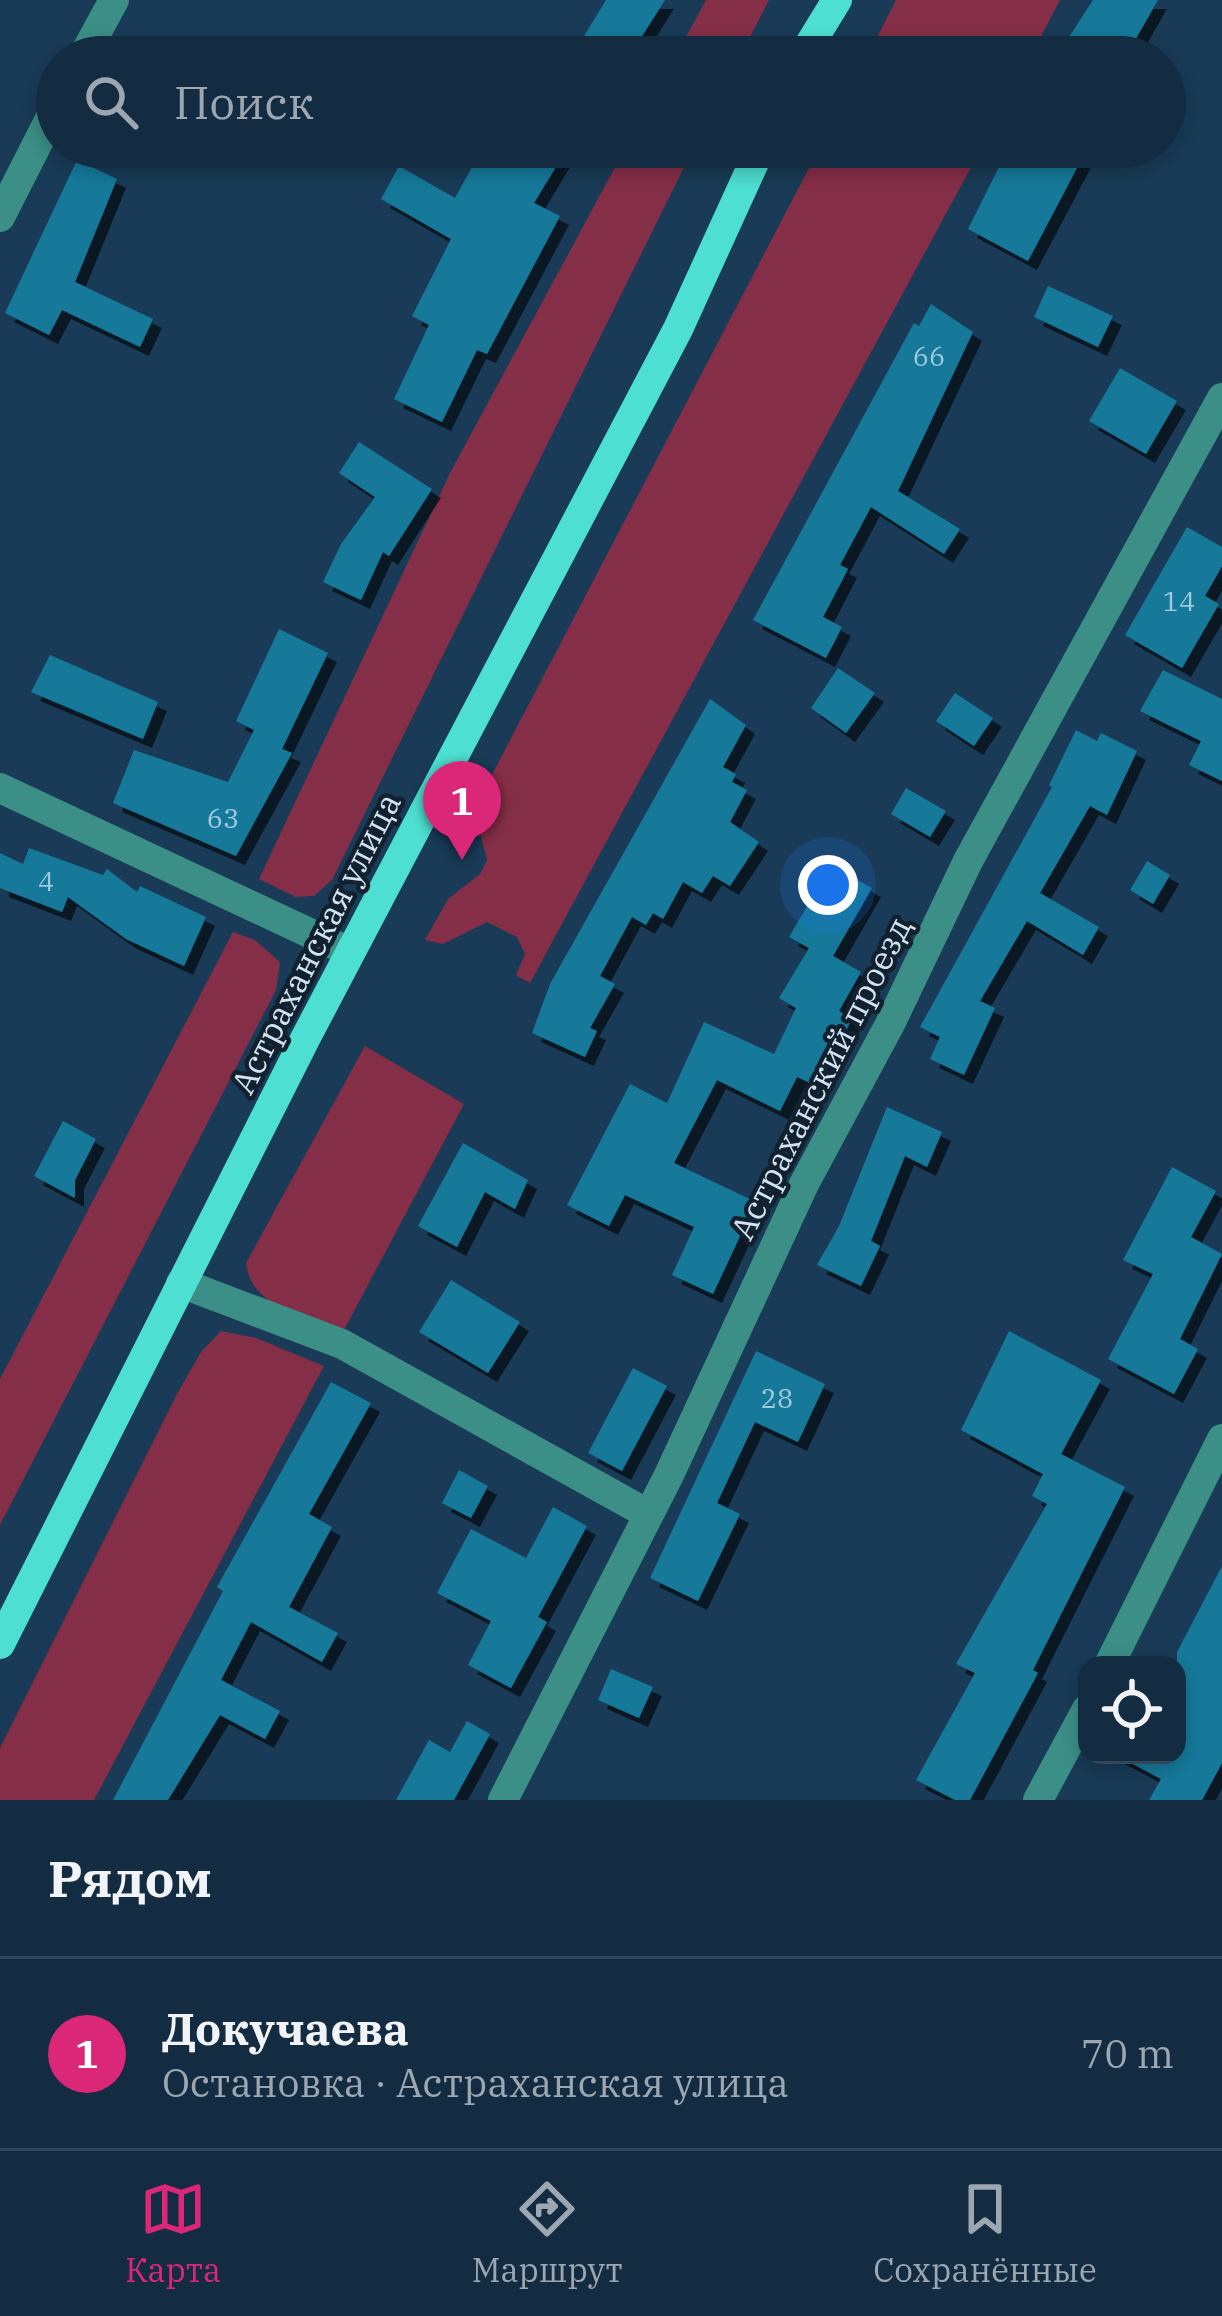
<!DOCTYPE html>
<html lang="ru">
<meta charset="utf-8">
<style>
:root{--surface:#132c41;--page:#1c3448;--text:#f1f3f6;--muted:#9da7b1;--line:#32485a;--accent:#db2777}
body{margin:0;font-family:"IBM Plex Serif",serif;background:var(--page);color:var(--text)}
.controls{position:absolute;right:36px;bottom:36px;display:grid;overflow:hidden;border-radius:24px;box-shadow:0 6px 18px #0003}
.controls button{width:108px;height:108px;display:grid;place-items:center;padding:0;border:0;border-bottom:3px solid var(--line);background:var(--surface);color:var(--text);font:60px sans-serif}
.you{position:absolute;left:828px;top:885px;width:42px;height:42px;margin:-30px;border:9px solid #fff;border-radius:50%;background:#1a73e8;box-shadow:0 0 0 18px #1a73e833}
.badge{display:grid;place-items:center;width:78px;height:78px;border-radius:50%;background:var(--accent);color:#fff;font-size:39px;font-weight:700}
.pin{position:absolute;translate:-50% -99px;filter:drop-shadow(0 3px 6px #0008)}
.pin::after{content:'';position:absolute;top:63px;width:42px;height:36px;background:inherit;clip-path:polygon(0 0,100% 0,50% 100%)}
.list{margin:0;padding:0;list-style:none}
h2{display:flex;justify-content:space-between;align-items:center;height:156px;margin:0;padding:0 48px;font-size:51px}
h2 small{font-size:39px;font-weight:400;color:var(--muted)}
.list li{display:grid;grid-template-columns:78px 1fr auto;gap:36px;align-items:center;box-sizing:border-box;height:192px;padding:0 48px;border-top:3px solid var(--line)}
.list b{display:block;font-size:45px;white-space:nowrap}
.list p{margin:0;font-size:39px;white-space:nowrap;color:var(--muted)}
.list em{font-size:39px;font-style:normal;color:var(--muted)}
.icon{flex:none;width:66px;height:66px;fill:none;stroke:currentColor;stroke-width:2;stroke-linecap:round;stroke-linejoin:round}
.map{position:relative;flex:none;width:1222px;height:1800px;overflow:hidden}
.search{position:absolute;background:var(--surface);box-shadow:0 6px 18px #0003;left:36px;right:36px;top:36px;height:132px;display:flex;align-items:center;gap:30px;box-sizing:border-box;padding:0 42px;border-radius:66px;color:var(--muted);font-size:45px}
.sheet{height:348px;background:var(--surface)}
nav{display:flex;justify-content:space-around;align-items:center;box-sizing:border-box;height:168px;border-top:3px solid var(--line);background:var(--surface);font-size:33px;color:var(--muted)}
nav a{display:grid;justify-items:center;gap:6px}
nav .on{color:var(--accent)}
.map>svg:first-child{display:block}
.green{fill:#852e47}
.building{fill:#14799a;filter:url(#shadow)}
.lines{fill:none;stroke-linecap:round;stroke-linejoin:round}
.minor{stroke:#3b8f86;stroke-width:30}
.major{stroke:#4ddfd1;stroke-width:30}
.labels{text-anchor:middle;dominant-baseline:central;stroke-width:9;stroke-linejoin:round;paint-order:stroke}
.number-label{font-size:27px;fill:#a1c9de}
.street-label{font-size:33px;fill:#d0e4f5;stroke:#13212e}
</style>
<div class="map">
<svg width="1222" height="1800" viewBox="0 0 1222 1800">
<defs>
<filter id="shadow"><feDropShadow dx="9" dy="9" stdDeviation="0" flood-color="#0009"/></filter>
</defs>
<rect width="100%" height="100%" fill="#193b57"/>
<!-- green -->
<path class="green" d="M 706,0 L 769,0 L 740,57 L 675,57 Z
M 896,0 L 1060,0 L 1030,57 L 867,57 Z
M 626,147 L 694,147 L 332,880 L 314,896 L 296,897 L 259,879 L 450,473 Z
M 820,147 L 982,147 L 530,983 L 516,975 L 525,954 L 517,937 L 487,922 L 443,944 L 425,940 L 448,899 L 480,874 L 487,860 L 474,809 Z
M 233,932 L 255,940 L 280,962 L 276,990 L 0,1525 L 0,1379 Z
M 365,1046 L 464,1104 L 344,1330 C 306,1316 251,1309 246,1263 Z
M 221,1331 L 256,1338 L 324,1366 L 94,1800 L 0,1800 L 0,1748 L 177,1394 L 201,1352 Z"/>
<!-- building -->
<path class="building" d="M 606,0 L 665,0 L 630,55 L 584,36 Z
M 1093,0 L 1158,0 L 1127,54 L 1134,57 L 1056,57 Z
M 483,147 L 568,147 L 534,203 L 560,216 L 487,354 L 477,350 L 442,422 L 394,399 L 429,325 L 412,316 L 451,239 L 381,199 L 399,166 L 455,198 Z
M 1009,147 L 1088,147 L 1028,261 L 968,229 Z
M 77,160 L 117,179 L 75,282 L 153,319 L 140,347 L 62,310 L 49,335 L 5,313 Z
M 1048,286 L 1113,316 L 1098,347 L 1034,317 Z
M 931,304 L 973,332 L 898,491 L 960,529 L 944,554 L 871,507 L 840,565 L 848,569 L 823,617 L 842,627 L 826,658 L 753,620 L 914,323 L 919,326 Z
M 1120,368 L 1177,401 L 1146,454 L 1089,421 Z
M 359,442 L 432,489 L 389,556 L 383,552 L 361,600 L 323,582 L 341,544 L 375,497 L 339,473 Z
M 1187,527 L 1222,547 L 1222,566 L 1205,596 L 1219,604 L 1182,668 L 1125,635 Z
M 279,629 L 328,653 L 282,749 L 292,753 L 236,856 L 113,803 L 134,750 L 228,782 L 254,730 L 236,721 Z
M 50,655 L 158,702 L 143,739 L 31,692 Z
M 838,668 L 875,693 L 846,733 L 811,708 Z
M 1163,670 L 1222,699 L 1222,781 L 1189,765 L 1201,741 L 1140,711 Z
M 955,693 L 993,718 L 974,746 L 936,721 Z
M 710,699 L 746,725 L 723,767 L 736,774 L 732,782 L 747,790 L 730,822 L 759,842 L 730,886 L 713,876 L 702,893 L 683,882 L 663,919 L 653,913 L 646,925 L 632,917 L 600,976 L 615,984 L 590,1028 L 597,1031 L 585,1057 L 532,1033 L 550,984 Z
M 1076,730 L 1097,741 L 1101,733 L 1137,751 L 1107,815 L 1090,806 L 1040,893 L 1099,927 L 1083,955 L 1027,921 L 980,1001 L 995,1008 L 964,1075 L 930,1059 L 940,1037 L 920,1027 L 1052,787 L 1049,785 Z
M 906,788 L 946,811 L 930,837 L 891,814 Z
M 29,848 L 103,875 L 107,869 L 137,892 L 140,886 L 206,917 L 184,966 L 126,939 L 68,897 L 62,912 L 0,888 L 0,853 L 23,864 Z
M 1147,861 L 1170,875 L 1153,904 L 1130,890 Z
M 838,869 L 872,888 L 833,956 L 861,972 L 839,1011 L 852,1019 L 817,1086 L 797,1077 L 780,1111 L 717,1080 L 674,1163 L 756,1202 L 713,1294 L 672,1275 L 694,1227 L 625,1195 L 609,1226 L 567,1205 L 630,1084 L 667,1103 L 704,1022 L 774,1054 L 796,1008 L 779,998 L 809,948 L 789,937 L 809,903 L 816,907 Z
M 887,1107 L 942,1132 L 927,1167 L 905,1156 L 871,1241 L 880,1246 L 861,1286 L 817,1265 L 839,1226 Z
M 63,1121 L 96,1139 L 75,1180 L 75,1198 L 34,1176 Z
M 463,1143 L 528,1180 L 515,1209 L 485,1192 L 457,1247 L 418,1226 Z
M 1172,1167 L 1216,1191 L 1191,1237 L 1222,1254 L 1180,1339 L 1198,1349 L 1174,1394 L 1108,1359 L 1153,1274 L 1123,1260 Z
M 451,1280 L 520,1322 L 488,1373 L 419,1332 Z
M 1009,1331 L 1101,1380 L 1061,1454 L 1125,1487 L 1033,1670 L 1038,1673 L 970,1800 L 955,1800 L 916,1780 L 975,1673 L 956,1664 L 1047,1504 L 1032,1496 L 1043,1474 L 961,1430 Z
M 756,1351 L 825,1384 L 798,1442 L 755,1422 L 717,1503 L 740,1514 L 698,1601 L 650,1578 Z
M 633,1368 L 667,1386 L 622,1471 L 588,1453 Z
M 331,1382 L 371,1403 L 309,1514 L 332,1527 L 289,1607 L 338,1633 L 322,1662 L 251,1622 L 221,1680 L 280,1711 L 265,1739 L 220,1715 L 168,1800 L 113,1800 L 223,1591 L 217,1587 Z
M 459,1470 L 488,1486 L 471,1518 L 442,1503 Z
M 553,1507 L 587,1526 L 538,1617 L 547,1622 L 511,1688 L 468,1665 L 491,1621 L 437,1593 L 471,1529 L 526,1558 Z
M 1222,1566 L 1222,1763 L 1202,1800 L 1149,1800 L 1161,1779 L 1116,1755 L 1177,1755 L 1177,1652 Z
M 611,1669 L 653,1687 L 639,1718 L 598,1700 Z
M 467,1721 L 490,1734 L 454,1800 L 396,1800 L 429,1740 L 450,1752 Z"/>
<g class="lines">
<!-- minor -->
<path class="minor" d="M 83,57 L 114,0
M 0,217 L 57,105
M 0,788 L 350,952
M 181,1283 L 342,1344 L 648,1514
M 1109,1665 L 1222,1439
M 503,1800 L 669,1475 L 804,1184 L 890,1024 L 968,861 L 1222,398
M 1038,1800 L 1087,1709"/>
<!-- major -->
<path class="major" d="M 802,57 L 837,0
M 0,1644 L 305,1039 L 678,329 L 761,147"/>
</g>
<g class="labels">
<!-- number labels -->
<g class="number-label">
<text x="929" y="355">66</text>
<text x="1179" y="600">14</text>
<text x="223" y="817">63</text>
<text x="46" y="880">4</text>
<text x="777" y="1397">28</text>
</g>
<!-- street labels -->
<g class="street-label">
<text transform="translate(315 943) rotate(-63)">Астраханская улица</text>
<text transform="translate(820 1078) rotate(-63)">Астраханский проезд</text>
</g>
</g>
</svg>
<div class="controls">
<button><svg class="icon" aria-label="locate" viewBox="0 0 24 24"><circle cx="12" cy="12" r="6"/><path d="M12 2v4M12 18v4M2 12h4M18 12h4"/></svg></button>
</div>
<div class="you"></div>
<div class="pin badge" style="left:462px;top:860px">1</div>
<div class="search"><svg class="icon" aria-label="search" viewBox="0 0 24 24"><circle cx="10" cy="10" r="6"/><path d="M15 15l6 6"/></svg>Поиск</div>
</div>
<section class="sheet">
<h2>Рядом<small></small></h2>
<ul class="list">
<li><span class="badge">1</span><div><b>Докучаева</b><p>Остановка · Астраханская улица</p></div><em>70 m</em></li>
</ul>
</section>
<nav>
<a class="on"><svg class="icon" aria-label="map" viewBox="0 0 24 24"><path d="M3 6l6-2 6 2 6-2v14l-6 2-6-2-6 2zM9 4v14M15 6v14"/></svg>Карта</a>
<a><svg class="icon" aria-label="directions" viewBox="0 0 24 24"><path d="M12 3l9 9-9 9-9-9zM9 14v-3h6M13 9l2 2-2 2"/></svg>Маршрут</a>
<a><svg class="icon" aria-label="saved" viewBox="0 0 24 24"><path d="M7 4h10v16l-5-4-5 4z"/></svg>Сохранённые</a>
</nav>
